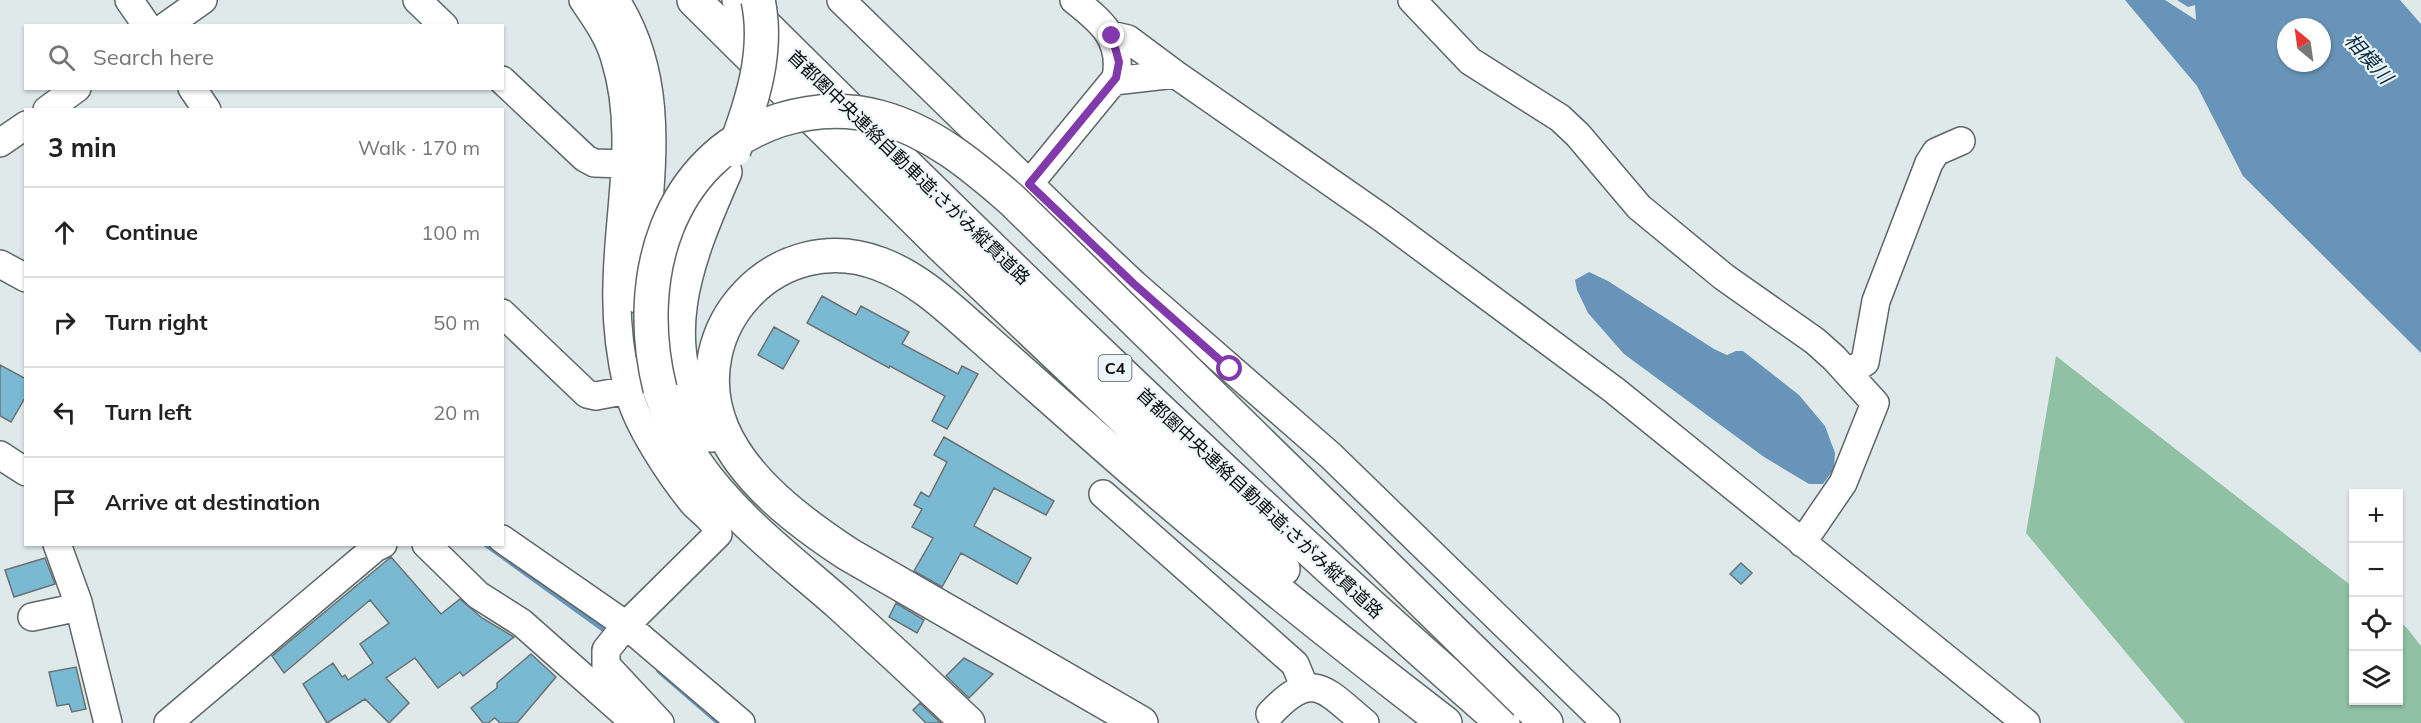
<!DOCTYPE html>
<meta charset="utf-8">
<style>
:root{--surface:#fff;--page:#f2f2f2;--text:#222;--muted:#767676;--line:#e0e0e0}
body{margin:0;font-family:Mulish,"Noto Sans JP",sans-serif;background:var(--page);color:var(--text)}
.controls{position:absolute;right:18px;bottom:18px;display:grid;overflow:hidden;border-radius:0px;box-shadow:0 2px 4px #0004}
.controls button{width:54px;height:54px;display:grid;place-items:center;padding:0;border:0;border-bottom:2px solid var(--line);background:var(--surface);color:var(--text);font:30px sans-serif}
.compass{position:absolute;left:2277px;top:18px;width:54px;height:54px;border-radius:50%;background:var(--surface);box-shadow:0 2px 4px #0004;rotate:331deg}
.stop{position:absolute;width:18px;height:18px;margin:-14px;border:4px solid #813aac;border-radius:50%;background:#fff}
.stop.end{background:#813aac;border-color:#fff;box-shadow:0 2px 6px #0008}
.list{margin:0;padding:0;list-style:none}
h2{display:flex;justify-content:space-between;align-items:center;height:78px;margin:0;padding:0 24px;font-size:26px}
h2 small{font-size:20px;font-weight:400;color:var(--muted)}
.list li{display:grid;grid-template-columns:39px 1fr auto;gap:18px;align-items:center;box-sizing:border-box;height:90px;padding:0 24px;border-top:2px solid var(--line)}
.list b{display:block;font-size:22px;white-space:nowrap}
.list em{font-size:20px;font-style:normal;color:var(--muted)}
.icon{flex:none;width:33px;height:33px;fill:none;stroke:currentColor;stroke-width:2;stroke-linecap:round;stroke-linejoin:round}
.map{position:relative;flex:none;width:2421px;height:723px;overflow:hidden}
.search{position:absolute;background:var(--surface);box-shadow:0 2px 4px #0004;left:24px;top:24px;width:480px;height:66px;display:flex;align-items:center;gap:15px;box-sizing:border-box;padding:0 21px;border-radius:0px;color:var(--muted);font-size:22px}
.panel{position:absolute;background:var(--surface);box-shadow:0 2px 4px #0004;left:24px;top:108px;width:480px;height:438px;border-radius:0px}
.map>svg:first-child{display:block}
.green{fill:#90c1a4}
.water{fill:#6894b9;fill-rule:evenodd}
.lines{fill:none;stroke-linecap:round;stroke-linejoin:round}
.stream{stroke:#6894b9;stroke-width:5}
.building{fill:#79b9d1;stroke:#6b7275;stroke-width:1.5}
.minor-casing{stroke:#5e6666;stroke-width:30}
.highway-casing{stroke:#5e6666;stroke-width:36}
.minor{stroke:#fff;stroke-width:27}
.highway{stroke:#fff;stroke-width:33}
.highway-bridge-casing{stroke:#5e6666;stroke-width:36;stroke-linecap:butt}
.highway-bridge{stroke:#fff;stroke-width:33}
.route{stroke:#813aac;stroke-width:8}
.labels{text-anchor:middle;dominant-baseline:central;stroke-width:4.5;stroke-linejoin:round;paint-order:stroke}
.shield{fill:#edf6f7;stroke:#4e5353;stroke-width:1.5}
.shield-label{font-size:16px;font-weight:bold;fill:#0a0d0d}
.street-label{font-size:18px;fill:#0a0d0d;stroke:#edf6f7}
.water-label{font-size:20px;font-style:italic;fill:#0a2e48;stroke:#edf6f7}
</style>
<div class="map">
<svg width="2421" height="723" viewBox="0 0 2421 723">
<rect width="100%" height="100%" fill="#e0e9e9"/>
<!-- green -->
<path class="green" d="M 2056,356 L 2353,587 L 2354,700 L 2398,700 L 2399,621 L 2407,628 L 2421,646 L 2421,723 L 2185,723 L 2026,533 Z"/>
<!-- water -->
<path class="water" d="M 2125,0 L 2165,0 L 2196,20 L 2195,5 L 2188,7 L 2177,0 L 2400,0 L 2421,24 L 2421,353 L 2243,176 L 2197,86 ZM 2286,27 L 2322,27 L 2322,63 L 2286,63 Z
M 1589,272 L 1608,281 L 1714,349 L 1727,355 L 1736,351 L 1743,351 L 1799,395 L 1825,426 L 1835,453 L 1834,469 L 1823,484 L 1809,484 L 1764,457 L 1624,354 L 1588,313 L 1577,290 L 1575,280 Z"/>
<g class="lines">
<!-- stream -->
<path class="stream" d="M 485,544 L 607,632
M 659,671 L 719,723"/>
</g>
<!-- building -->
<path class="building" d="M 822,296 L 856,315 L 861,306 L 909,332 L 902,344 L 958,374 L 962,366 L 978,374 L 947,429 L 932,421 L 945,396 L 890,366 L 889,368 L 807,323 Z
M 774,327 L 799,341 L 783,369 L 758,355 Z
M 0,365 L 26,379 L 26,396 L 11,422 L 0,416 Z
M 944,437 L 1054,501 L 1046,515 L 994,488 L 974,526 L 1031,558 L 1017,584 L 961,553 L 942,587 L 914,571 L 933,538 L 912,527 L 922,509 L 914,505 L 921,492 L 929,497 L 947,462 L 934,455 Z
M 391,557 L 441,614 L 460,599 L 482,618 L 514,637 L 463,676 L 460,672 L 438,688 L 415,658 L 386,678 L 409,703 L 389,723 L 365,699 L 327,723 L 303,684 L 333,663 L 342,677 L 345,675 L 348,680 L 373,663 L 360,644 L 389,623 L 370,600 L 284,673 L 272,656 Z
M 45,558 L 55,584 L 14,597 L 5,570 Z
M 1741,563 L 1752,573 L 1741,584 L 1730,574 Z
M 896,603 L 924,620 L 917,633 L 889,617 Z
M 531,654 L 556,677 L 517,723 L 500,723 L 495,718 L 488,723 L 483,723 L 471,708 L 497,688 L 497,683 Z
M 964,658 L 993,674 L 969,698 L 946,676 Z
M 76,667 L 86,709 L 72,712 L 69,704 L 57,706 L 49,672 Z
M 920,703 L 924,707 L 941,723 L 926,723 L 913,710 Z"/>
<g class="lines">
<!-- minor casing -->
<g class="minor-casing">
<path id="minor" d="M 129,0 L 147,26
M 417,0 L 444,26
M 583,0 C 596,19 609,37 615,59 C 638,133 618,210 617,285 C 616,319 620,356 628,389 C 636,424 670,475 693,503 C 702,513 716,520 718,534 L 626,625 L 606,650 L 606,665 L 660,723
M 841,0 L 1081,234 L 1134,284 L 1330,455 L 1606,723
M 1412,0 L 1470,61 L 1560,118 L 1578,135 L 1639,207 L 1724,277 L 1815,341 L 1834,358 L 1875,403 L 1843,483 L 1802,543
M 166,26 L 203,0
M 1111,35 L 1128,39 L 1175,74 L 1382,218 L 1614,390 L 2026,723
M 502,80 L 585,158 L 594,163 L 626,164
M 1114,81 L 1175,74
M 192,88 L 207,110
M 47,110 L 77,88
M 0,143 L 26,125
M 1029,184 L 1116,78 C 1123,39 1102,22 1074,0
M 0,264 L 26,278
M 502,313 L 587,394 L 596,396 L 628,390
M 1844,369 L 1856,368 L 1865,362 L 1876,301 L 1929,163 L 1936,152 L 1961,141
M 0,455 L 26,472
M 1103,494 L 1295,664 L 1305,688
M 502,539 L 626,625 L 741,723
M 57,544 L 78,602 L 108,723
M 426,544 L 478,595 L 522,623 L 635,723
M 32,617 L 79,607
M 1270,714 C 1313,668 1325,690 1365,723
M 168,723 L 375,548 L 383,544"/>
</g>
<!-- highway casing -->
<g class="highway-casing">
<path id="highway" d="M 612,0 C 672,92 641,196 640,297
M 694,0 L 942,246 L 1283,569
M 739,0 C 988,247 1239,493 1503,723
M 651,363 C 661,398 675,432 695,462 C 733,518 791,561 841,605 C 884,644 926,683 968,723
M 711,435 C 650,345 686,261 725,172
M 1526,703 L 1546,723
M 1141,723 L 848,554 C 801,523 744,481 722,428 C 681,328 778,225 880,264 C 920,279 951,310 982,337 C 1023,373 1063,409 1104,445 C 1214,542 1328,633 1445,723"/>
</g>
<!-- minor -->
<use href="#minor" class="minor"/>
<!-- highway -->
<use href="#highway" class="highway"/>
<!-- highway-bridge casing -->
<g class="highway-bridge-casing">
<path id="highway-bridge" d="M 734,150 C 752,103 769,51 758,0
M 660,389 C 633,281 665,158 780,120 C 812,110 846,108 879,117 C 931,131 972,165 1012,200 L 1526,703"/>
</g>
<!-- highway-bridge -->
<use href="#highway-bridge" class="highway-bridge"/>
</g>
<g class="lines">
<!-- route -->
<path class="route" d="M 1112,36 L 1119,62 L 1116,78 L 1029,184 L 1134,284 L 1230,369"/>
</g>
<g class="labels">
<!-- shield labels -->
<rect class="shield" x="1098.5" y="355" width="33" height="26" rx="4.5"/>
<g class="shield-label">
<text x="1115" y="368">C4</text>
</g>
<!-- street labels -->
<g class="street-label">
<text transform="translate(909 167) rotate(44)">首都圏中央連絡自動車道;さがみ縦貫道路</text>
<text transform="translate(1260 503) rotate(43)">首都圏中央連絡自動車道;さがみ縦貫道路</text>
</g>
<!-- water labels -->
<g class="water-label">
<text transform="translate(2369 58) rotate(48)">相模川</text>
</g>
</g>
</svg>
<div class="controls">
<button>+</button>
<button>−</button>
<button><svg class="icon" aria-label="locate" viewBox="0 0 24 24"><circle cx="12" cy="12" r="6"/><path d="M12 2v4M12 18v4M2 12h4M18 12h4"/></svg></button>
<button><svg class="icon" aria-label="layers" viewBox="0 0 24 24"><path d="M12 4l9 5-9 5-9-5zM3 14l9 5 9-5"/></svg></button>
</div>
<svg class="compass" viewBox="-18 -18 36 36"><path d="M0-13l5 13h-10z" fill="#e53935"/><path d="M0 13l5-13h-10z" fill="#767676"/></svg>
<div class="stop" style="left:1230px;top:369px"></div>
<div class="stop end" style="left:1112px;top:36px"></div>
<div class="search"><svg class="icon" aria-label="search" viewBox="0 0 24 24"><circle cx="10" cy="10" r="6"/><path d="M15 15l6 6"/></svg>Search here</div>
<section class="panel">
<h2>3 min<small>Walk · 170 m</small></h2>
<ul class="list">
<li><svg class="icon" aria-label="ahead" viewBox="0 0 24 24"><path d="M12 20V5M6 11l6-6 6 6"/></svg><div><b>Continue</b></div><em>100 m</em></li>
<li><svg class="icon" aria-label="right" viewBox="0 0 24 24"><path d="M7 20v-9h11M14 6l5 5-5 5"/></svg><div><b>Turn right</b></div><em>50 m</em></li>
<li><svg class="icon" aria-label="left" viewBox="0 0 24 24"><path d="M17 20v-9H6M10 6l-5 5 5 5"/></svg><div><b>Turn left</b></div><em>20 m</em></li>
<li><svg class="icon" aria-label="arrive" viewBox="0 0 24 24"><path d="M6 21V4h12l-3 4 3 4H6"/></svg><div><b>Arrive at destination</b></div></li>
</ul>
</section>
</div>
